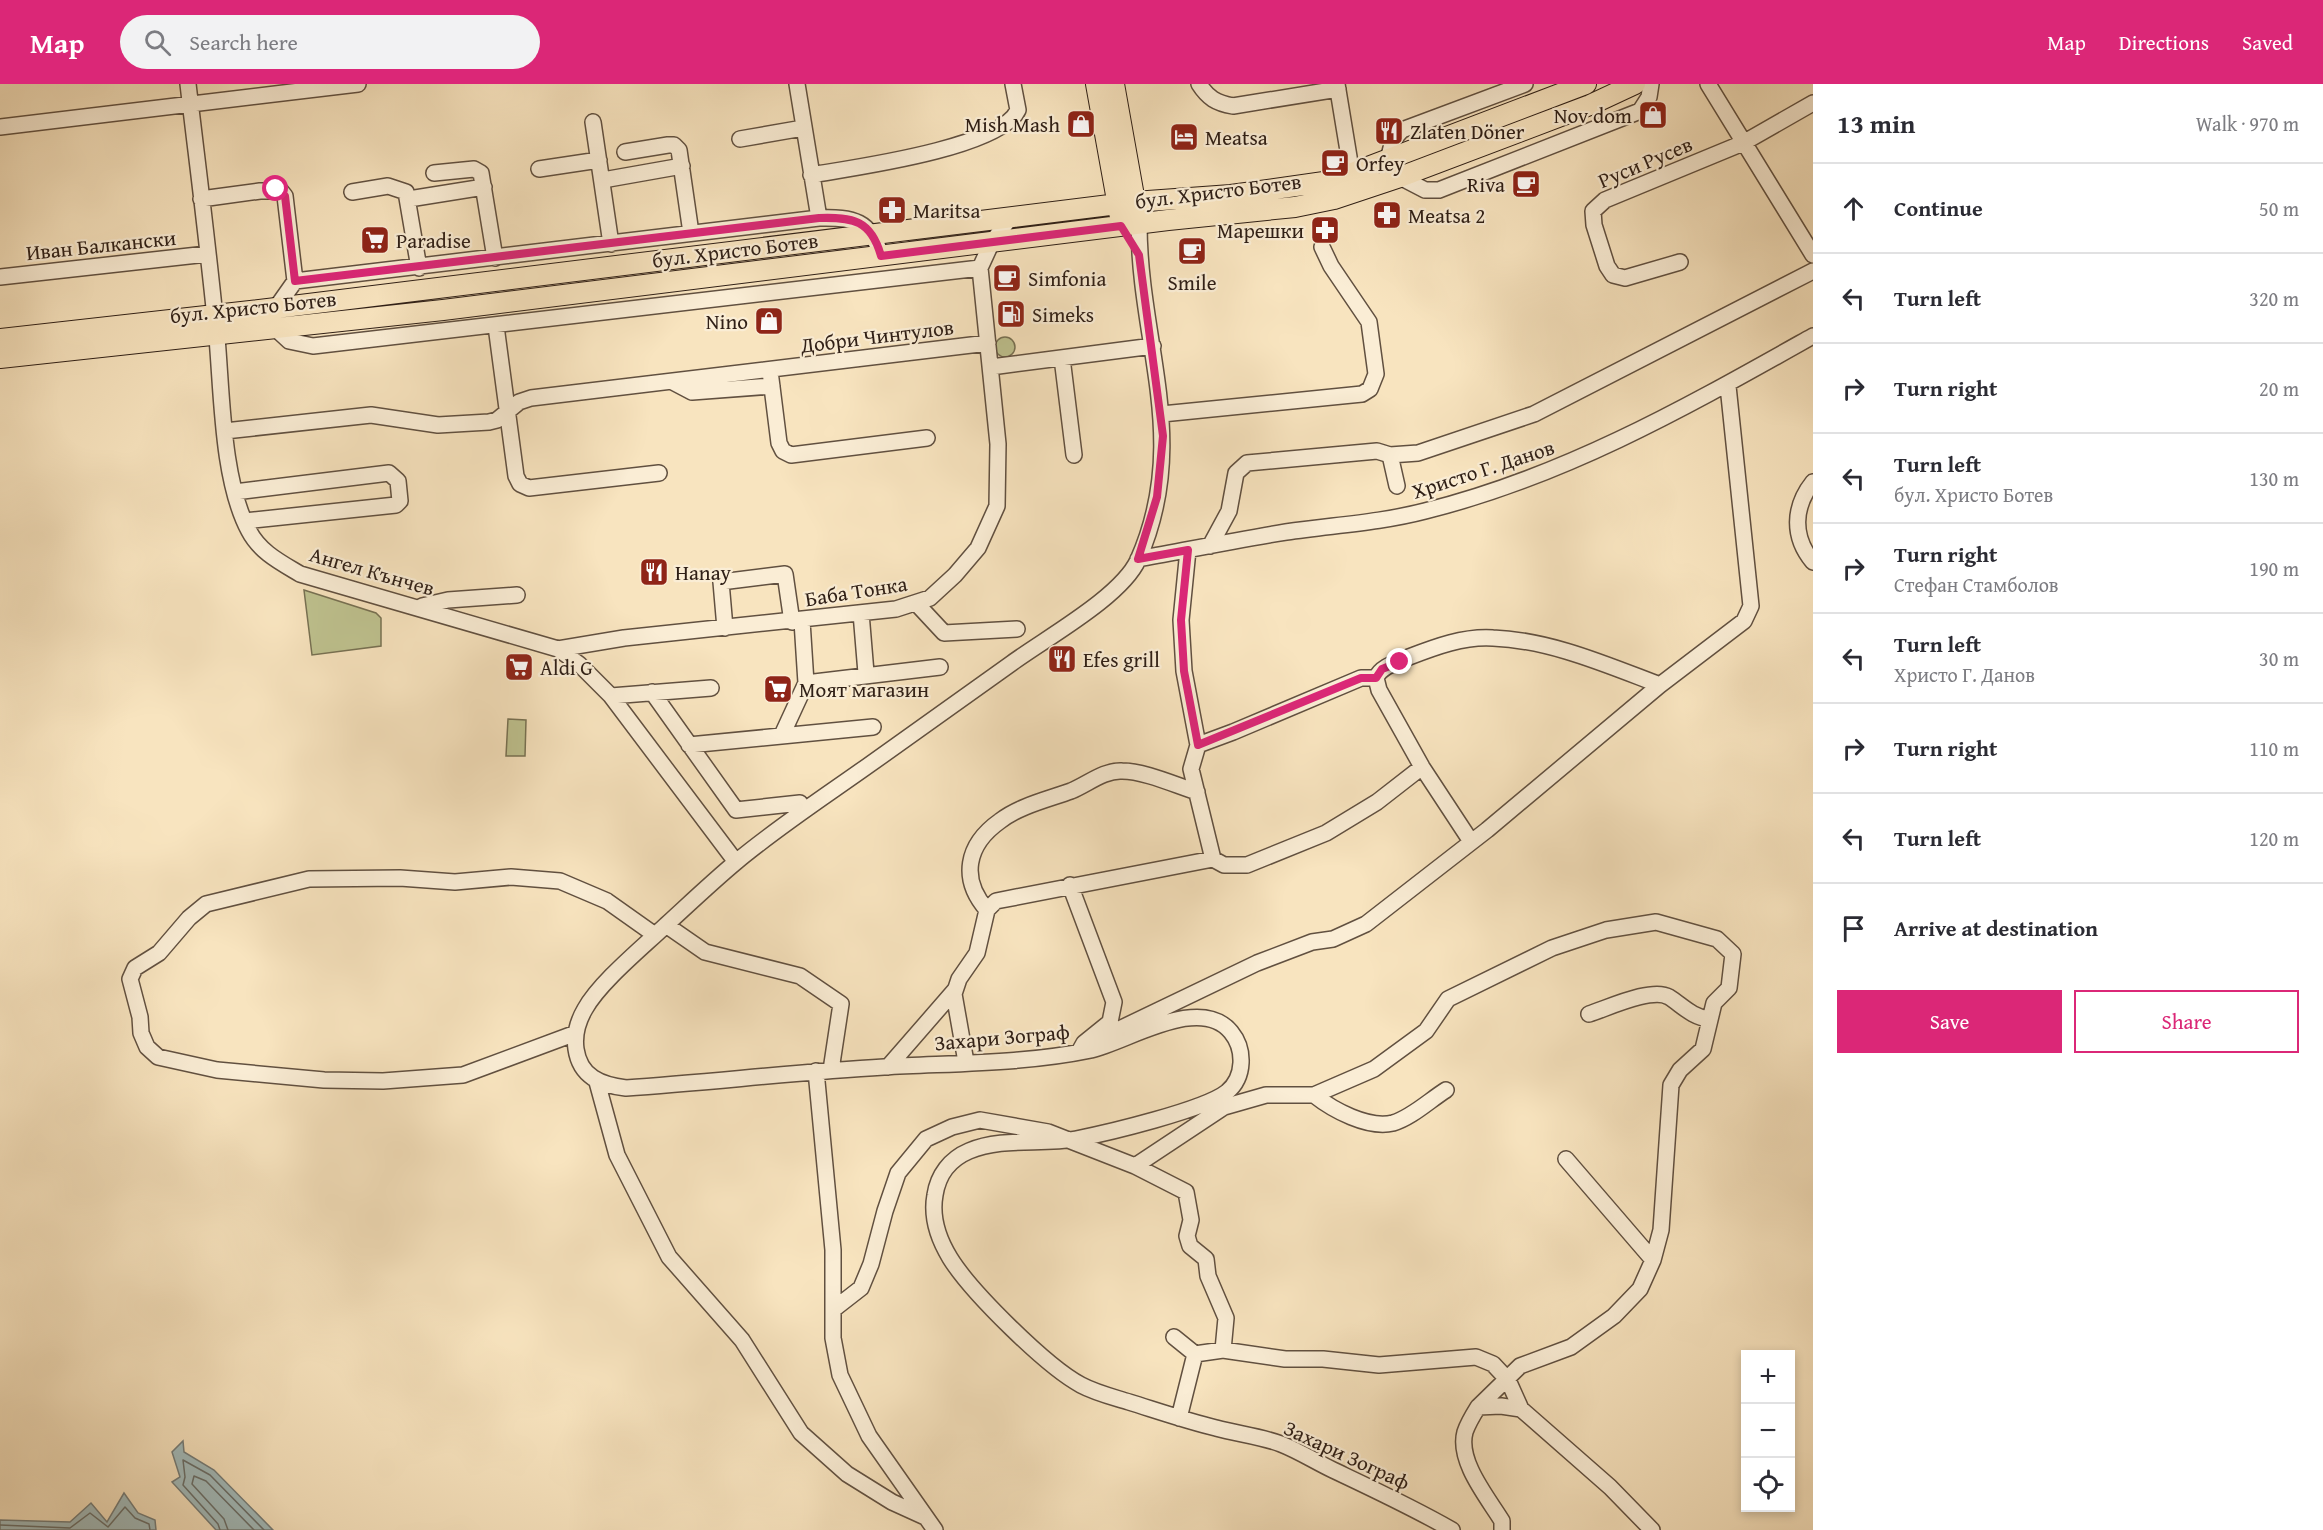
<!DOCTYPE html>
<meta charset="utf-8">
<style>
:root{--surface:#fff;--page:#f2f2f3;--text:#2b2b33;--muted:#7c7c81;--line:#e1e1e2;--accent:#db2777}
body{margin:0;font-family:"Gentium Book Plus",serif;background:var(--page);color:var(--text)}
.controls{position:absolute;right:18px;bottom:18px;display:grid;overflow:hidden;border-radius:0px;box-shadow:0 3px 9px #0003}
.controls button{width:54px;height:54px;display:grid;place-items:center;padding:0;border:0;border-bottom:2px solid var(--line);background:var(--surface);color:var(--text);font:30px sans-serif}
.stop{position:absolute;width:18px;height:18px;margin:-14px;border:4px solid #db2777;border-radius:50%;background:#fff}
.stop.end{background:#db2777;border-color:#fff;box-shadow:0 2px 6px #0008}
.list{margin:0;padding:0;list-style:none}
h2{display:flex;justify-content:space-between;align-items:center;height:78px;margin:0;padding:0 24px;font-size:26px}
h2 small{font-size:20px;font-weight:400;color:var(--muted)}
.list li{display:grid;grid-template-columns:39px 1fr auto;gap:18px;align-items:center;box-sizing:border-box;height:90px;padding:0 24px;border-top:2px solid var(--line)}
.list b{display:block;font-size:22px;white-space:nowrap}
.list p{margin:0;font-size:20px;white-space:nowrap;color:var(--muted)}
.list em{font-size:20px;font-style:normal;color:var(--muted)}
.actions{display:flex;gap:12px;padding:18px 24px}
.actions a{flex:1;padding:14px 0;border:2px solid var(--accent);border-radius:0px;text-align:center;font-size:21px;color:var(--accent)}
.actions .main{background:var(--accent);color:#fff}
.icon{flex:none;width:33px;height:33px;fill:none;stroke:currentColor;stroke-width:2;stroke-linecap:round;stroke-linejoin:round}
.map{position:relative;flex:none;width:1813px;height:1446px;overflow:hidden}
header{display:flex;align-items:center;gap:36px;box-sizing:border-box;height:84px;padding:0 30px;background:var(--accent);color:#fff}
header strong{font-size:28px}
nav{display:flex;gap:33px;margin-inline-start:auto;font-size:21px}
.search{width:420px;height:54px;background:var(--page);display:flex;align-items:center;gap:15px;box-sizing:border-box;padding:0 21px;border-radius:33px;color:var(--muted);font-size:22px}
main{display:flex}
aside{flex:1;background:var(--surface)}
.map>svg:first-child{display:block}
.green{fill:#bfc390;stroke:#777153;stroke-width:1.5}
.water{fill:#a2bcbd;stroke:#747d7a;stroke-width:1.5}
.lines{fill:none;stroke-linecap:round;stroke-linejoin:round}
.shore{stroke:#686e6a;stroke-width:1.5}
.minor-casing{stroke:#615040;stroke-width:18}
.major-casing{stroke:#2f1f16;stroke-width:22}
.minor{stroke:#faedd5;stroke-width:15}
.major{stroke:#f8e4bf;stroke-width:20}
.route{stroke:#db2777;stroke-width:8}
.labels{text-anchor:middle;dominant-baseline:central;stroke-width:4.5;stroke-linejoin:round;paint-order:stroke}
.poi-label{font-size:21px;fill:#2f1f16;stroke:#faedd5;text-anchor:start}
.street-label{font-size:21px;fill:#2f1f16;stroke:#faedd5}
</style>
<header>
<strong>Map</strong>
<div class="search"><svg class="icon" aria-label="search" viewBox="0 0 24 24"><circle cx="10" cy="10" r="6"/><path d="M15 15l6 6"/></svg>Search here</div>
<nav><a>Map</a><a>Directions</a><a>Saved</a></nav>
</header>
<main>
<div class="map">
<svg width="1813" height="1446" viewBox="0 0 1813 1446">
<rect width="100%" height="100%" fill="#f8e4bf"/>
<filter id="stains"><feTurbulence type="fractalNoise" baseFrequency=".00333" numOctaves="4"/><feColorMatrix values="0 0 0 0 .2 0 0 0 0 .09 0 0 0 0 .02 0 0 0 .5 -.17"/></filter>
<radialGradient id="worn" r=".72"><stop offset=".6" stop-color="#630" stop-opacity="0"/><stop offset="1" stop-color="#630" stop-opacity=".3"/></radialGradient>
<!-- green -->
<path class="green" d="M995 263a10 10 0 1 1 20 0a10 10 0 1 1-20 0Z
M 304,506 L 376,529 L 381,534 L 381,562 L 312,571 Z
M 508,635 L 526,636 L 525,672 L 506,672 Z"/>
<!-- water -->
<path class="water" d="M 183,1357 L 184,1368 L 214,1386 L 273,1446 L 216,1446 L 172,1398 L 180,1393 L 172,1368 Z
M 124,1409 L 138,1429 L 155,1436 L 156,1446 L 0,1446 L 0,1436 L 70,1438 L 91,1419 L 107,1438 Z"/>
<g class="lines">
<!-- shore -->
<path class="shore" d="M 0,1441 L 70,1444 L 90,1429 L 108,1443 L 125,1423 L 135,1434 L 149,1440 L 150,1446
M 220,1446 L 218,1440 L 183,1401 L 185,1393 L 183,1376 L 210,1391 L 264,1446
M 228,1446 L 224,1435 L 192,1400 L 194,1392 L 206,1397 L 254,1446"/>
<!-- minor casing -->
<g class="minor-casing">
<path id="minor" d="M 188,0 C 198,85 209,169 217,254 C 222,310 222,397 249,447 C 260,468 280,478 300,490 L 558,565 L 579,580 L 611,612 L 736,778
M 797,0 L 819,134
M 1199,0 C 1208,14 1216,19 1233,22 L 1338,5
M 1337,0 L 1352,91
M 1708,0 L 1813,171
M 593,38 L 611,160
M 0,43 L 358,0
M 740,55 L 803,44
M 625,68 L 668,61 L 674,61 L 679,66 L 691,149
M 1388,76 L 1393,56 L 1402,46 L 1525,0
M 539,85 L 599,76
M 434,89 L 474,85 L 481,89 L 495,174
M 811,91 C 852,84 1001,64 1018,26 L 1013,0
M 1400,93 L 1425,106 L 1439,106 L 1640,27 L 1649,13 L 1651,0
M 603,96 L 682,82
M 352,108 L 388,102 L 406,108 L 419,184
M 201,115 L 260,107 L 281,107 L 285,112 L 295,197
M 409,115 L 484,103
M 1139,140 C 1139,260 1191,356 1138,476 C 1121,513 1046,554 1012,579 C 964,613 916,647 869,681 C 824,713 778,743 736,778 C 712,798 689,820 666,841 C 643,863 600,898 585,925 C 578,937 574,951 576,965 C 580,993 601,1001 626,1004 C 712,998 798,988 884,983 C 952,979 1024,980 1091,966 C 1129,957 1200,910 1231,948 C 1245,965 1245,993 1227,1008 C 1204,1026 1107,1049 1076,1055 C 1041,1061 1002,1053 969,1067 C 950,1075 938,1091 935,1111 C 931,1133 939,1156 950,1174 C 971,1208 1047,1283 1081,1301 C 1096,1309 1113,1313 1129,1318 C 1158,1327 1187,1337 1216,1344 C 1238,1350 1260,1352 1281,1360 C 1299,1367 1316,1378 1333,1386 C 1373,1405 1414,1424 1452,1446
M 1680,178 L 1625,194 L 1613,191 L 1607,182 L 1594,141 L 1593,127 L 1605,116 L 1743,59 L 1813,19
M 0,193 L 207,170
M 276,224 L 295,197 L 819,134 C 853,133 871,136 881,172
M 496,242 L 516,392 L 520,400 L 529,404 L 659,389
M 276,245 L 289,257 L 313,262 L 980,184
M 1062,274 L 1074,371
M 991,283 L 1153,262
M 770,287 L 779,359 L 783,367 L 791,371 L 927,354
M 673,298 L 692,308 L 772,302
M 1162,330 L 1362,310 L 1370,305 L 1376,290 L 1369,238 L 1331,182 L 1322,163
M 225,347 L 371,331 L 438,341 L 489,338 L 497,336 L 519,318 L 531,314 L 988,259
M 1390,371 L 1397,402
M 1813,398 C 1793,423 1792,453 1813,478
M 235,408 L 389,389 L 398,397 L 400,417 L 396,421 L 245,437
M 1210,462 L 1229,427 L 1236,389 L 1247,379 L 1377,367 L 1390,371 L 1418,369 L 1534,330 L 1813,187
M 1188,466 L 1181,536 L 1184,587 L 1198,661 L 1191,685 L 1213,775
M 1138,475 C 1187,466 1237,456 1286,448 C 1333,441 1379,439 1425,427 C 1566,392 1688,322 1813,252
M 917,520 L 944,549 L 1017,545
M 422,522 L 448,516 L 517,511
M 861,529 L 866,589
M 725,544 L 721,498 L 785,490 L 792,538
M 558,565 L 624,554 L 896,525 L 930,514 L 955,491 L 978,464 L 997,422 L 998,360 L 980,184 L 991,160 L 1009,135
M 806,599 L 940,583
M 652,608 L 736,726 L 800,719
M 611,612 L 711,604
M 782,651 L 806,599 L 802,537
M 689,661 L 873,643
M 1198,661 L 1233,648 L 1361,594 L 1376,594
M 1470,756 L 1422,683 L 1379,606 L 1376,594 C 1381,582 1398,578 1409,573 C 1435,563 1464,552 1493,554 C 1550,556 1607,581 1660,601
M 1070,801 L 1114,918 L 1110,938 L 1084,959 L 1079,968
M 987,826 C 960,795 966,761 1000,737 C 1019,722 1049,715 1071,707 C 1088,700 1104,686 1122,687 C 1144,687 1175,701 1197,708
M 666,841 L 705,868 L 800,892 L 841,920 L 831,986
M 1589,930 C 1608,924 1652,903 1669,913 C 1683,922 1692,933 1709,935
M 576,949 L 463,991 L 383,997 L 324,996 L 217,986 L 158,973 L 147,963 L 141,949 L 140,933 L 130,895 L 135,884 L 159,869 L 189,834 L 206,820 L 309,795 L 400,794 L 455,798 L 511,793 L 560,797 L 607,817 L 655,851
M 1101,957 L 1107,951 L 1257,879 L 1312,858 L 1333,855 L 1366,840 L 1487,746 L 1660,601 L 1744,537 L 1751,522 L 1728,302
M 966,978 L 954,910 L 959,895 L 977,869 L 987,826 L 996,817 L 1213,775 L 1224,781 L 1247,781 L 1326,749 L 1377,718 L 1422,683
M 888,983 L 955,906
M 816,987 L 833,1166 L 833,1254 L 840,1291 L 869,1352 L 935,1446
M 597,998 L 617,1071 L 669,1173 L 742,1256 L 801,1349 L 847,1390 L 892,1418 L 925,1433
M 1314,1011 C 1333,1026 1368,1045 1393,1039 C 1411,1034 1430,1016 1446,1006
M 1566,1075 L 1653,1176
M 1135,1082 L 1186,1108 L 1191,1136 L 1187,1152 L 1190,1162 L 1206,1175 L 1208,1192 L 1226,1234 L 1223,1266
M 834,1225 L 861,1204 L 871,1180 L 885,1127 L 898,1089 L 926,1055 L 952,1043 L 980,1036 L 1048,1048 L 1135,1082 L 1224,1023 L 1266,1011 L 1314,1011 L 1374,985 L 1426,947 L 1448,915 L 1552,864 L 1606,846 L 1656,838 L 1717,855 L 1733,870 L 1729,904 L 1714,919 L 1703,965 L 1680,986 L 1671,1001 L 1661,1146 L 1653,1176 L 1640,1205 L 1614,1232 L 1571,1263 L 1520,1282 L 1478,1323
M 1174,1253 L 1195,1270 L 1223,1266 L 1285,1275 L 1323,1275 L 1379,1281 L 1476,1273 L 1493,1280 L 1508,1296 L 1521,1325
M 1179,1334 L 1195,1270
M 1502,1446 L 1502,1437 C 1488,1414 1457,1377 1465,1348 C 1468,1339 1473,1331 1478,1323 L 1501,1322 L 1521,1325 L 1610,1403 L 1652,1446"/>
</g>
<!-- major casing -->
<g class="major-casing">
<path id="major" d="M 1096,0 L 1120,133
M 1114,0 L 1137,129
M 0,255 L 276,224 L 1134,118 L 1231,111 L 1331,97 L 1586,0
M 0,274 L 443,226 L 1168,136 L 1295,123 L 1334,115 L 1400,93 L 1590,21 L 1635,0"/>
</g>
<!-- minor -->
<use href="#minor" class="minor"/>
<!-- major -->
<use href="#major" class="major"/>
</g>
<g class="lines">
<!-- route -->
<path class="route" d="M 276,105 L 285,112 L 295,197 L 819,134 C 853,133 871,136 881,172 L 1121,142 L 1139,171 L 1163,352 L 1157,413 L 1138,475 L 1188,466 L 1181,536 L 1184,587 L 1198,661 L 1361,594 L 1376,594 L 1382,585 L 1400,578"/>
</g>
<!-- icons -->
<defs>
<g id="shop-square" transform="scale(1.5)"><rect x="-9" y="-9" width="18" height="18" rx="4" fill="#8f2418" stroke="#faedd5"/><path d="M-5-2.5h2.3a2.7 3.5 0 0 1 5.4 0H5L5.5 6h-11ZM-1.5-2.5h3a1.5 2.3 0 0 0-3 0Z" fill="#fff"/></g>
<g id="restaurant-square" transform="scale(1.5)"><rect x="-9" y="-9" width="18" height="18" rx="4" fill="#8f2418" stroke="#faedd5"/><path d="M-5-6h1v4h1v-4h1v4h1v-4h1v5L-1.5 .5V6h-2V.5L-5-1ZM5-6V6H3V1.5H1.5Q1.5-4 5-6Z" fill="#fff"/></g>
<g id="hotel-square" transform="scale(1.5)"><rect x="-9" y="-9" width="18" height="18" rx="4" fill="#8f2418" stroke="#faedd5"/><path d="M-6-4.5h1.5V1H6V5H4.5V3h-9V5H-6ZM-4 0a1.8 1.8 0 1 1 3.6 0ZM.5 0V-2.5h3Q6-2.5 6 0Z" fill="#fff"/></g>
<g id="cafe-square" transform="scale(1.5)"><rect x="-9" y="-9" width="18" height="18" rx="4" fill="#8f2418" stroke="#faedd5"/><path d="M-5.5-4.5H6V0H3Q3 3.5 0 3.5H-2.5Q-5.5 3.5-5.5 0ZM3-3.2v2h1.7v-2ZM-6 4.5H4V6H-6Z" fill="#fff"/></g>
<g id="pharmacy-square" transform="scale(1.5)"><rect x="-9" y="-9" width="18" height="18" rx="4" fill="#8f2418" stroke="#faedd5"/><path d="M-2-6h4v4h4v4h-4v4h-4v-4h-4v-4h4Z" fill="#fff"/></g>
<g id="supermarket-square" transform="scale(1.5)"><rect x="-9" y="-9" width="18" height="18" rx="4" fill="#8f2418" stroke="#faedd5"/><path d="M-6-5.5h2.5l.6 2H6L4.5 2H-2.5L-4.4-4H-6ZM-1.5 3.2a1.3 1.3 0 1 0 .1 0ZM3 3.2a1.3 1.3 0 1 0 .1 0Z" fill="#fff"/></g>
<g id="fuel-square" transform="scale(1.5)"><rect x="-9" y="-9" width="18" height="18" rx="4" fill="#8f2418" stroke="#faedd5"/><path d="M-5.5-6h7V0h2V4h1.3V-2.5L3-4.5l.8-.8L6-3V5H2.5V1h-1V6h-7ZM-4.2-4.7v3.2H.2V-4.7Z" fill="#fff"/></g>
</defs>
<g fill-rule="evenodd">
<use href="#shop-square" x="1653" y="31"/>
<use href="#shop-square" x="1081" y="40"/>
<use href="#restaurant-square" x="1389" y="47"/>
<use href="#hotel-square" x="1184" y="53"/>
<use href="#cafe-square" x="1335" y="79"/>
<use href="#cafe-square" x="1526" y="100"/>
<use href="#pharmacy-square" x="892" y="126"/>
<use href="#pharmacy-square" x="1387" y="131"/>
<use href="#pharmacy-square" x="1325" y="146"/>
<use href="#supermarket-square" x="375" y="156"/>
<use href="#cafe-square" x="1192" y="167"/>
<use href="#cafe-square" x="1007" y="194"/>
<use href="#fuel-square" x="1011" y="230"/>
<use href="#shop-square" x="769" y="237"/>
<use href="#restaurant-square" x="654" y="488"/>
<use href="#restaurant-square" x="1062" y="575"/>
<use href="#supermarket-square" x="519" y="583"/>
<use href="#supermarket-square" x="778" y="605"/>
</g>
<g class="labels">
<!-- poi labels -->
<g class="poi-label">
<text x="1632" y="31" text-anchor="end">Nov dom</text>
<text x="1060" y="40" text-anchor="end">Mish Mash</text>
<text x="1410" y="47">Zlaten Döner</text>
<text x="1205" y="53">Meatsa</text>
<text x="1356" y="79">Orfey</text>
<text x="1505" y="100" text-anchor="end">Riva</text>
<text x="913" y="126">Maritsa</text>
<text x="1408" y="131">Meatsa 2</text>
<text x="1304" y="146" text-anchor="end">Марешки</text>
<text x="396" y="156">Paradise</text>
<text x="1028" y="194">Simfonia</text>
<text x="1192" y="198" text-anchor="middle">Smile</text>
<text x="1032" y="230">Simeks</text>
<text x="748" y="237" text-anchor="end">Nino</text>
<text x="675" y="488">Hanay</text>
<text x="1083" y="575">Efes grill</text>
<text x="540" y="583">Aldi G</text>
<text x="799" y="605">Моят магазин</text>
</g>
<!-- street labels -->
<g class="street-label">
<text transform="translate(1645 78) rotate(-23)">Руси Русев</text>
<text transform="translate(1218 107) rotate(-7)">бул. Христо Ботев</text>
<text transform="translate(101 161) rotate(-6)">Иван Балкански</text>
<text transform="translate(735 166) rotate(-7)">бул. Христо Ботев</text>
<text transform="translate(253 223) rotate(-6)">бул. Христо Ботев</text>
<text transform="translate(877 252) rotate(-7)">Добри Чинтулов</text>
<text transform="translate(1483 385) rotate(-18)">Христо Г. Данов</text>
<text transform="translate(372 487) rotate(16)">Ангел Кънчев</text>
<text transform="translate(856 507) rotate(-9)">Баба Тонка</text>
<text transform="translate(1002 953) rotate(-5)">Захари Зограф</text>
<text transform="translate(1347 1371) rotate(25)">Захари Зограф</text>
</g>
</g>
<rect width="100%" height="100%" filter="url(#stains)"/>
<rect width="100%" height="100%" fill="url(#worn)"/>
</svg>
<div class="controls">
<button>+</button>
<button>−</button>
<button><svg class="icon" aria-label="locate" viewBox="0 0 24 24"><circle cx="12" cy="12" r="6"/><path d="M12 2v4M12 18v4M2 12h4M18 12h4"/></svg></button>
</div>
<div class="stop" style="left:276px;top:105px"></div>
<div class="stop end" style="left:1400px;top:578px"></div>
</div>
<aside>
<h2>13 min<small>Walk · 970 m</small></h2>
<ul class="list">
<li><svg class="icon" aria-label="ahead" viewBox="0 0 24 24"><path d="M12 20V5M6 11l6-6 6 6"/></svg><div><b>Continue</b></div><em>50 m</em></li>
<li><svg class="icon" aria-label="left" viewBox="0 0 24 24"><path d="M17 20v-9H6M10 6l-5 5 5 5"/></svg><div><b>Turn left</b></div><em>320 m</em></li>
<li><svg class="icon" aria-label="right" viewBox="0 0 24 24"><path d="M7 20v-9h11M14 6l5 5-5 5"/></svg><div><b>Turn right</b></div><em>20 m</em></li>
<li><svg class="icon" aria-label="left" viewBox="0 0 24 24"><path d="M17 20v-9H6M10 6l-5 5 5 5"/></svg><div><b>Turn left</b><p>бул. Христо Ботев</p></div><em>130 m</em></li>
<li><svg class="icon" aria-label="right" viewBox="0 0 24 24"><path d="M7 20v-9h11M14 6l5 5-5 5"/></svg><div><b>Turn right</b><p>Стефан Стамболов</p></div><em>190 m</em></li>
<li><svg class="icon" aria-label="left" viewBox="0 0 24 24"><path d="M17 20v-9H6M10 6l-5 5 5 5"/></svg><div><b>Turn left</b><p>Христо Г. Данов</p></div><em>30 m</em></li>
<li><svg class="icon" aria-label="right" viewBox="0 0 24 24"><path d="M7 20v-9h11M14 6l5 5-5 5"/></svg><div><b>Turn right</b></div><em>110 m</em></li>
<li><svg class="icon" aria-label="left" viewBox="0 0 24 24"><path d="M17 20v-9H6M10 6l-5 5 5 5"/></svg><div><b>Turn left</b></div><em>120 m</em></li>
<li><svg class="icon" aria-label="arrive" viewBox="0 0 24 24"><path d="M6 21V4h12l-3 4 3 4H6"/></svg><div><b>Arrive at destination</b></div></li>
</ul>
<div class="actions"><a class="main">Save</a><a>Share</a></div>
</aside>
</main>
